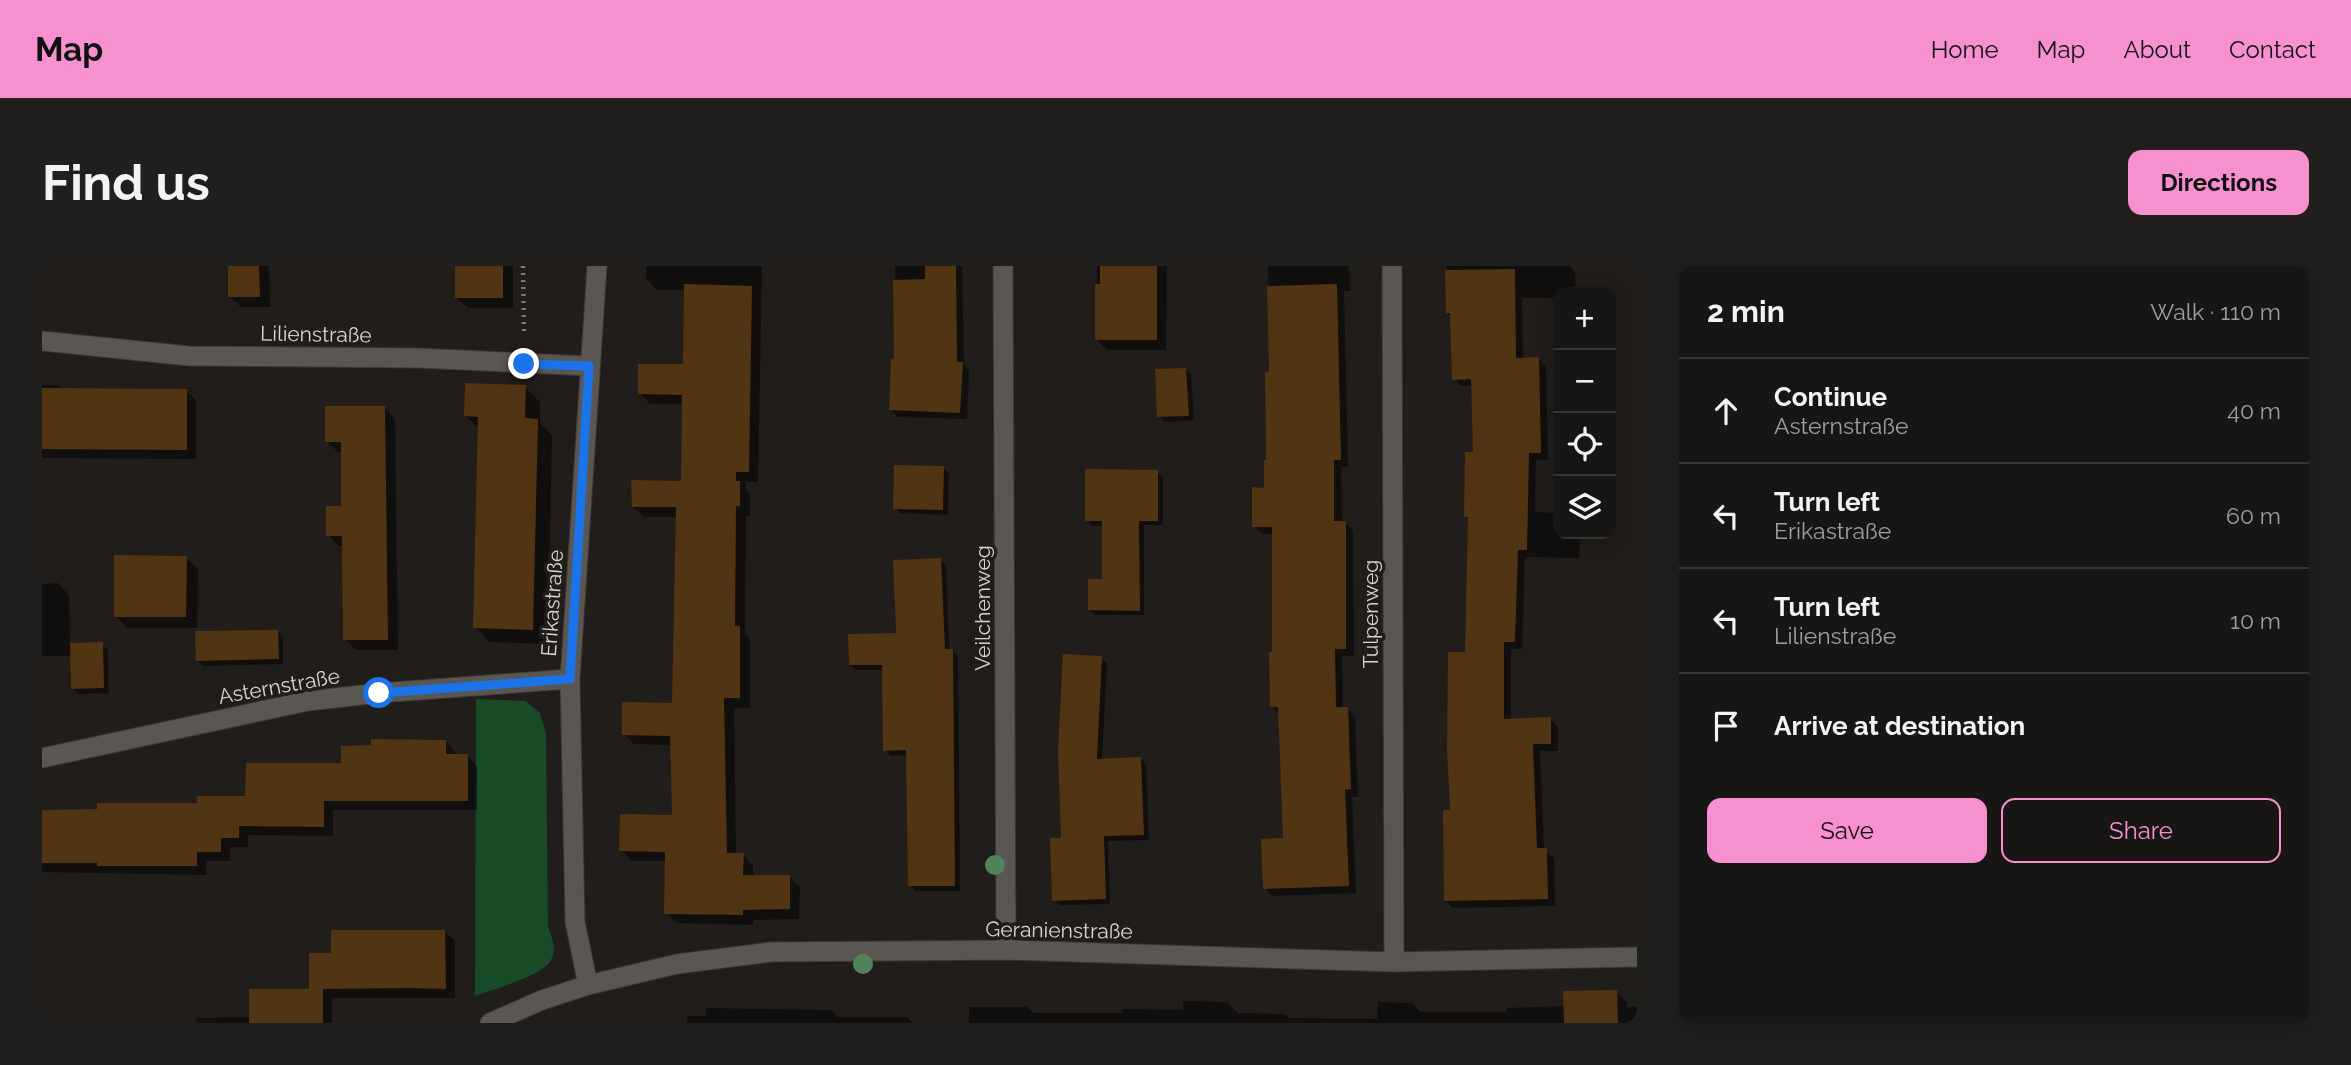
<!DOCTYPE html>
<meta charset="utf-8">
<style>
:root{--surface:#181614;--page:#211f1d;--text:#f1f3f6;--muted:#9f9fa0;--line:#363534;--accent:#f790ce}
body{margin:0;font-family:Raleway,sans-serif;background:var(--page);color:var(--text)}
.controls{position:absolute;right:21px;top:21px;display:grid;overflow:hidden;border-radius:14px;box-shadow:0 4px 18px #0003}
.controls button{width:63px;height:63px;display:grid;place-items:center;padding:0;border:0;border-bottom:2px solid var(--line);background:var(--surface);color:var(--text);font:35px sans-serif}
.stop{position:absolute;width:21px;height:21px;margin:-16px;border:5px solid #1a73e8;border-radius:50%;background:#fff}
.stop.end{background:#1a73e8;border-color:#fff;box-shadow:0 2px 7px #0008}
.list{margin:0;padding:0;list-style:none}
h2{display:flex;justify-content:space-between;align-items:center;height:91px;margin:0;padding:0 28px;font-size:30px}
h2 small{font-size:23px;font-weight:400;color:var(--muted)}
.list li{display:grid;grid-template-columns:46px 1fr auto;gap:21px;align-items:center;box-sizing:border-box;height:105px;padding:0 28px;border-top:2px solid var(--line)}
.list b{display:block;font-size:26px;white-space:nowrap}
.list p{margin:0;font-size:23px;white-space:nowrap;color:var(--muted)}
.list em{font-size:23px;font-style:normal;color:var(--muted)}
.actions{display:flex;gap:14px;padding:21px 28px}
.actions a{flex:1;padding:16px 0;border:2px solid var(--accent);border-radius:14px;text-align:center;font-size:24px;color:var(--accent)}
.actions .main{background:var(--accent);color:#111}
.icon{flex:none;width:38px;height:38px;fill:none;stroke:currentColor;stroke-width:2;stroke-linecap:round;stroke-linejoin:round}
.map{position:relative;flex:none;width:1595px;height:757px;overflow:hidden;border-radius:14px}
header{display:flex;align-items:center;gap:42px;box-sizing:border-box;height:98px;padding:0 35px;background:var(--accent);color:#111}
header strong{font-size:33px}
nav{display:flex;gap:38px;margin-inline-start:auto;font-size:24px}
.intro{display:flex;align-items:center;justify-content:space-between;box-sizing:border-box;height:168px;padding:0 42px}
h1{margin:0;font-size:49px}
.button{padding:18px 32px;border-radius:14px;background:var(--accent);color:#111;font-size:24px;font-weight:700}
main{display:flex;gap:42px;padding:0 42px}
aside{flex:1;background:var(--surface);border-radius:14px;box-shadow:0 4px 18px #0003}
.map>svg:first-child{display:block}
.green{fill:#184b27}
.shadow{fill:#0007}
.building{fill:#513412}
.lines{fill:none;stroke-linecap:round;stroke-linejoin:round}
.minor-casing{stroke:#3a3837;stroke-width:21}
.path{stroke:#7c7a77;stroke-width:4.5;stroke-dasharray:2 5;stroke-linecap:butt}
.minor{stroke:#5a5753;stroke-width:19}
.tree{fill:#52845c}
.route{stroke:#1a73e8;stroke-width:9}
.labels{text-anchor:middle;dominant-baseline:central;stroke-width:7;stroke-linejoin:round;paint-order:stroke}
.street-label{font-size:21px;fill:#d7d5d3;stroke:#201d1a}
</style>
<header>
<strong>Map</strong>
<nav><a>Home</a><a>Map</a><a>About</a><a>Contact</a></nav>
</header>
<div class="intro"><h1>Find us</h1><a class="button">Directions</a></div>
<main>
<div class="map">
<svg width="1595" height="757" viewBox="0 0 1595 757">
<rect width="100%" height="100%" fill="#201d1a"/>
<!-- green -->
<path class="green" d="M 434,433 L 484,435 L 498,447 L 504,468 L 506,661 C 510,672 515,683 509,694 C 502,709 450,724 433,730 Z"/>
<!-- shadow -->
<path class="shadow" d="M 188,0 L 227,0 L 228,41 L 199,41 L 188,30 Z
M 415,0 L 471,0 L 471,42 L 426,42 L 415,32 Z
M 604,0 L 720,0 L 716,216 L 704,216 L 704,224 L 708,227 L 708,250 L 704,250 L 703,368 L 708,373 L 708,442 L 692,442 L 694,589 L 701,589 L 711,599 L 711,611 L 747,611 L 758,621 L 757,653 L 711,654 L 711,659 L 635,657 L 624,647 L 625,595 L 590,595 L 579,584 L 631,551 L 630,479 L 592,478 L 582,468 L 632,439 L 635,251 L 602,251 L 591,241 L 640,217 L 642,138 L 608,138 L 598,127 L 642,100 L 644,24 L 615,24 L 604,13 Z
M 853,0 L 920,0 L 922,100 L 927,105 L 925,153 L 856,151 L 849,143 L 854,95 Z
M 1055,0 L 1125,0 L 1124,84 L 1065,84 L 1054,73 Z
M 1226,0 L 1307,0 L 1308,25 L 1302,25 L 1306,201 L 1299,201 L 1300,257 L 1303,257 L 1311,265 L 1312,390 L 1300,390 L 1301,443 L 1305,443 L 1313,451 L 1316,531 L 1310,531 L 1314,627 L 1231,630 L 1223,622 L 1243,574 L 1238,449 L 1230,440 L 1232,388 L 1232,268 L 1220,268 L 1212,260 L 1223,224 L 1226,196 L 1229,108 Z
M 1405,0 L 1528,0 L 1533,6 L 1534,26 L 1516,26 L 1516,32 L 1480,32 L 1481,93 L 1497,93 L 1504,101 L 1506,194 L 1494,194 L 1493,246 L 1516,247 L 1516,268 L 1538,268 L 1537,292 L 1483,291 L 1480,383 L 1469,383 L 1469,454 L 1508,453 L 1516,461 L 1516,485 L 1498,485 L 1502,584 L 1512,592 L 1513,640 L 1411,642 L 1403,634 L 1425,387 L 1427,254 L 1424,250 L 1433,188 L 1431,120 L 1419,120 L 1412,113 L 1410,51 L 1406,47 Z
M 1143,104 L 1149,109 L 1152,154 L 1123,156 L 1117,150 Z
M 0,119 L 17,119 L 22,124 L 144,124 L 154,134 L 154,193 L 0,192 Z
M 483,121 L 498,136 L 498,157 L 510,169 L 506,378 L 448,376 L 433,361 L 437,163 L 424,150 Z
M 343,142 L 353,153 L 356,384 L 314,384 L 303,373 L 302,280 L 297,280 L 286,269 L 301,242 L 301,186 L 296,186 L 285,175 Z
M 902,202 L 907,207 L 906,249 L 858,247 L 853,242 Z
M 1115,206 L 1121,211 L 1121,259 L 1102,259 L 1102,349 L 1053,349 L 1047,344 L 1061,315 L 1062,260 L 1050,260 L 1045,254 Z
M 144,292 L 156,303 L 155,362 L 85,362 L 74,350 Z
M 898,294 L 904,299 L 907,385 L 911,385 L 916,391 L 918,625 L 873,625 L 868,619 L 865,489 L 849,490 L 843,484 L 841,404 L 814,404 L 808,399 L 856,369 Z
M 16,317 L 27,329 L 28,378 L 60,378 L 66,384 L 67,427 L 36,428 L 30,422 L 30,390 L 0,390 L 0,318 Z
M 236,366 L 241,371 L 241,398 L 161,400 L 155,394 Z
M 1059,392 L 1065,397 L 1060,494 L 1099,493 L 1104,499 L 1107,574 L 1066,575 L 1068,638 L 1018,639 L 1012,634 L 1020,573 Z
M 403,475 L 413,485 L 413,490 L 425,490 L 435,500 L 435,544 L 291,544 L 291,570 L 206,569 L 206,581 L 188,581 L 188,595 L 164,595 L 164,609 L 0,606 L 0,545 L 157,539 L 205,532 L 301,499 Z
M 403,666 L 413,675 L 413,732 L 290,732 L 290,757 L 155,757 L 154,752 L 209,751 L 269,725 L 291,689 Z
M 1574,726 L 1585,736 L 1585,741 L 1595,741 L 1595,757 L 927,757 L 927,741 L 985,741 L 991,747 L 1080,747 L 1081,743 L 1141,744 L 1141,735 L 1185,736 L 1196,747 L 1243,748 L 1247,752 L 1335,753 L 1336,736 L 1370,737 L 1379,746 L 1465,746 L 1465,742 L 1523,740 Z
M 664,742 L 789,744 L 796,751 L 865,751 L 871,757 L 645,757 L 645,750 L 664,750 Z"/>
<!-- building -->
<path class="building" d="M 186,0 L 217,0 L 218,31 L 186,31 Z
M 413,0 L 461,0 L 461,32 L 413,32 Z
M 883,0 L 914,0 L 915,96 L 921,96 L 918,147 L 847,144 L 849,93 L 852,93 L 851,14 L 883,13 Z
M 1058,0 L 1115,0 L 1115,74 L 1053,74 L 1053,18 L 1058,18 Z
M 1473,3 L 1474,92 L 1497,91 L 1499,187 L 1487,187 L 1485,284 L 1476,284 L 1473,376 L 1462,376 L 1462,453 L 1509,451 L 1509,478 L 1491,478 L 1495,582 L 1505,582 L 1506,633 L 1402,635 L 1401,544 L 1408,544 L 1405,483 L 1406,386 L 1423,386 L 1426,251 L 1422,251 L 1423,186 L 1431,186 L 1429,113 L 1410,114 L 1408,47 L 1404,47 L 1403,4 Z
M 642,18 L 710,20 L 707,206 L 694,206 L 694,215 L 698,215 L 698,240 L 694,240 L 693,360 L 698,360 L 698,432 L 682,432 L 685,587 L 702,587 L 701,609 L 748,609 L 748,643 L 701,644 L 701,649 L 622,648 L 623,586 L 577,585 L 578,548 L 630,549 L 628,470 L 580,469 L 580,436 L 630,437 L 634,241 L 590,241 L 589,214 L 639,215 L 640,129 L 596,128 L 596,98 L 641,98 Z
M 1295,18 L 1299,194 L 1292,194 L 1292,255 L 1304,255 L 1304,383 L 1293,383 L 1294,441 L 1306,441 L 1309,523 L 1303,524 L 1307,620 L 1221,623 L 1219,573 L 1241,572 L 1236,441 L 1228,441 L 1227,386 L 1230,386 L 1230,261 L 1210,261 L 1210,221 L 1222,222 L 1222,194 L 1224,194 L 1223,106 L 1227,106 L 1225,20 Z
M 1144,102 L 1147,150 L 1115,151 L 1113,103 Z
M 423,117 L 484,119 L 483,152 L 496,153 L 491,364 L 431,362 L 436,151 L 422,150 Z
M 0,122 L 145,123 L 145,184 L 0,183 Z
M 283,140 L 343,140 L 346,374 L 301,374 L 300,270 L 284,270 L 284,240 L 299,240 L 299,176 L 283,176 Z
M 852,199 L 902,200 L 901,244 L 851,243 Z
M 1043,203 L 1116,204 L 1116,255 L 1097,255 L 1098,345 L 1046,344 L 1046,313 L 1060,313 L 1060,255 L 1043,255 Z
M 72,289 L 145,290 L 144,351 L 72,351 Z
M 899,292 L 903,383 L 911,383 L 913,620 L 866,620 L 864,484 L 841,485 L 840,399 L 807,399 L 806,368 L 854,367 L 851,294 Z
M 236,364 L 237,393 L 154,395 L 153,365 Z
M 61,376 L 62,422 L 29,423 L 28,377 Z
M 1021,388 L 1060,390 L 1055,493 L 1099,491 L 1102,569 L 1062,570 L 1064,633 L 1010,635 L 1008,572 L 1019,572 L 1016,484 Z
M 329,473 L 404,474 L 404,488 L 426,488 L 426,535 L 282,535 L 282,561 L 197,560 L 197,572 L 179,572 L 179,586 L 155,586 L 155,600 L 55,600 L 55,597 L 0,597 L 0,544 L 55,543 L 55,537 L 155,537 L 155,530 L 203,530 L 204,497 L 299,497 L 299,480 L 329,479 Z
M 289,664 L 403,664 L 404,723 L 368,722 L 281,723 L 281,757 L 207,757 L 207,723 L 267,723 L 267,687 L 289,687 Z
M 1575,724 L 1576,757 L 1522,757 L 1521,725 Z"/>
<g class="lines">
<!-- minor casing -->
<g class="minor-casing">
<path id="minor" d="M 961,0 L 964,684
M 1350,0 L 1352,696
M 0,75 L 147,90 L 376,92 L 547,100
M 0,492 L 266,435 L 337,427 L 528,413
M 546,719 L 533,656 L 528,413 L 555,0
M 448,757 L 500,734 L 546,719 L 635,698 L 729,686 L 964,684 L 1352,696 L 1595,691"/>
</g>
<!-- path -->
<path class="path" d="M 481,0 L 482,69"/>
<!-- minor -->
<use href="#minor" class="minor"/>
</g>
<!-- trees -->
<g class="tree">
<circle cx="953" cy="599" r="10"/>
<circle cx="821" cy="698" r="10"/>
</g>
<g class="lines">
<!-- route -->
<path class="route" d="M 337,427 L 528,413 L 547,100 L 482,98"/>
</g>
<g class="labels">
<!-- street labels -->
<g class="street-label">
<text transform="translate(274 68) rotate(1)">Lilienstraße</text>
<text transform="translate(510 337) rotate(-86)">Erikastraße</text>
<text transform="translate(940 342) rotate(-90)">Veilchenweg</text>
<text transform="translate(1328 348) rotate(-90)">Tulpenweg</text>
<text transform="translate(237 420) rotate(-10)">Asternstraße</text>
<text transform="translate(1017 664) rotate(1)">Geranienstraße</text>
</g>
</g>
</svg>
<div class="controls">
<button>+</button>
<button>−</button>
<button><svg class="icon" aria-label="locate" viewBox="0 0 24 24"><circle cx="12" cy="12" r="6"/><path d="M12 2v4M12 18v4M2 12h4M18 12h4"/></svg></button>
<button><svg class="icon" aria-label="layers" viewBox="0 0 24 24"><path d="M12 4l9 5-9 5-9-5zM3 14l9 5 9-5"/></svg></button>
</div>
<div class="stop" style="left:337px;top:427px"></div>
<div class="stop end" style="left:482px;top:98px"></div>
</div>
<aside>
<h2>2 min<small>Walk · 110 m</small></h2>
<ul class="list">
<li><svg class="icon" aria-label="ahead" viewBox="0 0 24 24"><path d="M12 20V5M6 11l6-6 6 6"/></svg><div><b>Continue</b><p>Asternstraße</p></div><em>40 m</em></li>
<li><svg class="icon" aria-label="left" viewBox="0 0 24 24"><path d="M17 20v-9H6M10 6l-5 5 5 5"/></svg><div><b>Turn left</b><p>Erikastraße</p></div><em>60 m</em></li>
<li><svg class="icon" aria-label="left" viewBox="0 0 24 24"><path d="M17 20v-9H6M10 6l-5 5 5 5"/></svg><div><b>Turn left</b><p>Lilienstraße</p></div><em>10 m</em></li>
<li><svg class="icon" aria-label="arrive" viewBox="0 0 24 24"><path d="M6 21V4h12l-3 4 3 4H6"/></svg><div><b>Arrive at destination</b></div></li>
</ul>
<div class="actions"><a class="main">Save</a><a>Share</a></div>
</aside>
</main>
